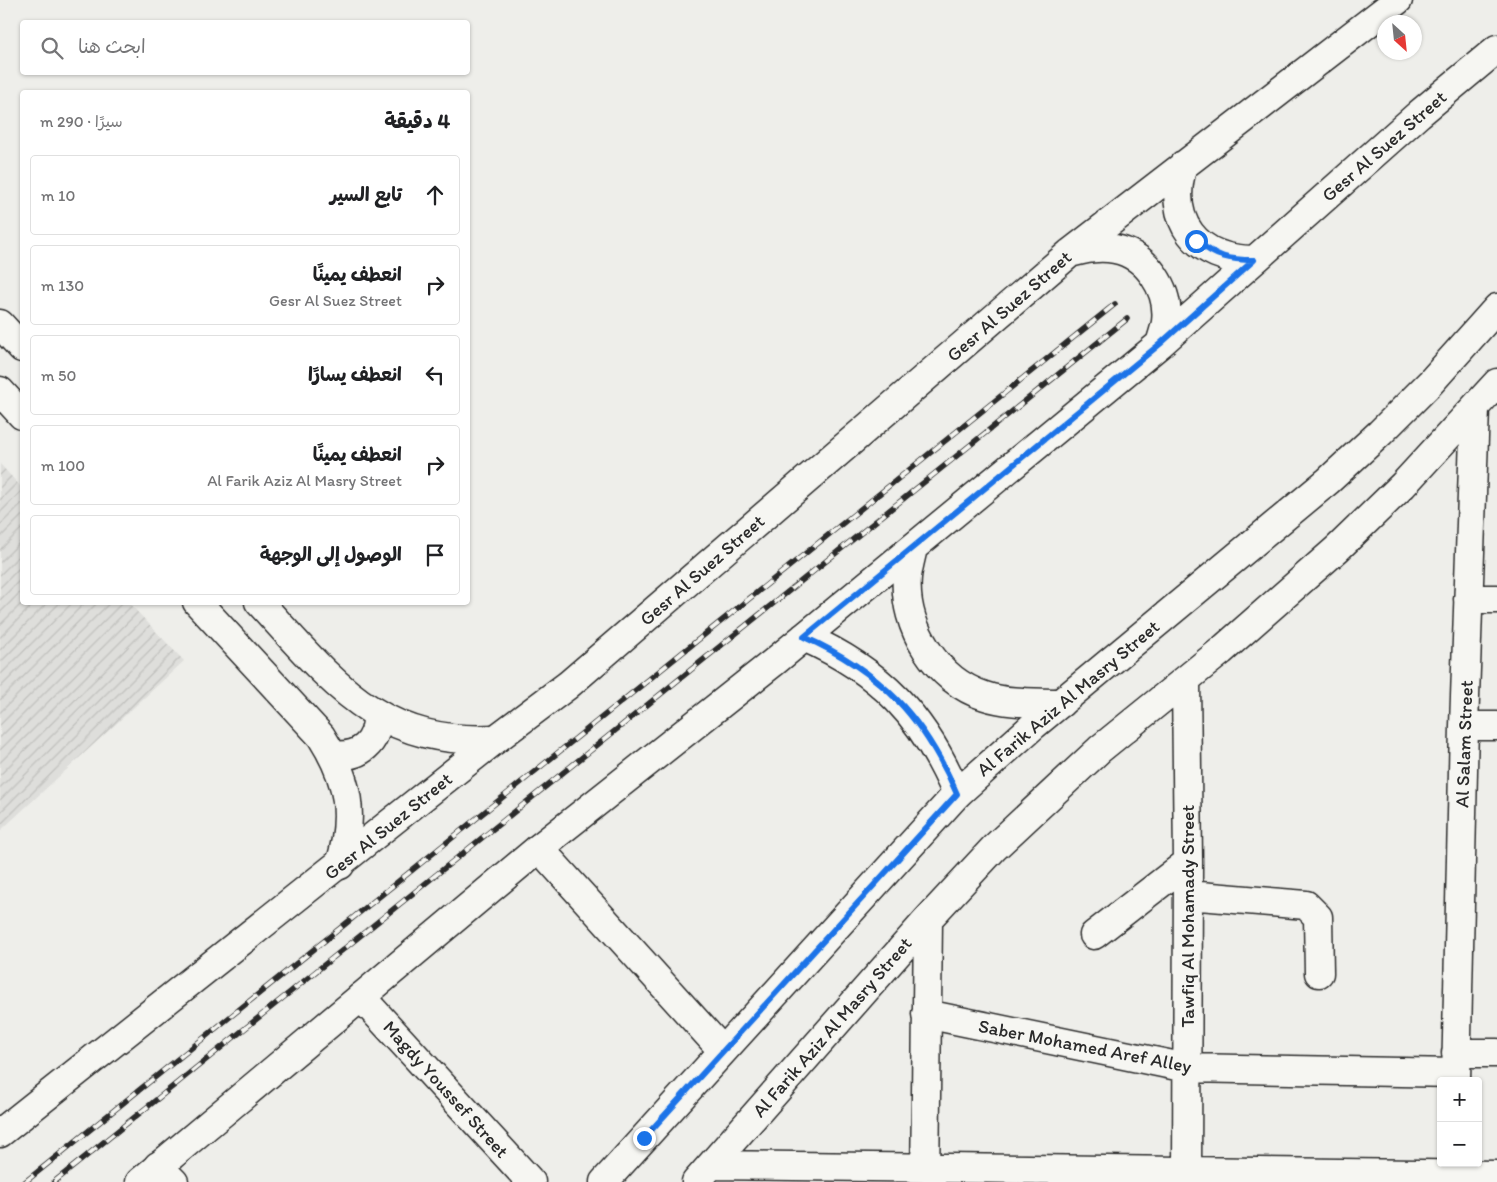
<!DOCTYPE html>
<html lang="ar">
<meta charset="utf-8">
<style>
:root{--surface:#fff;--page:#f6f6f6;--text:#202124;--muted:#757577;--line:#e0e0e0}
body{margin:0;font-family:Itim,"Playpen Sans Arabic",sans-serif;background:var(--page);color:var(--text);direction:rtl}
.controls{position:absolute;right:15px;bottom:15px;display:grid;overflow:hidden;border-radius:5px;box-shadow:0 1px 4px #0004}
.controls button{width:45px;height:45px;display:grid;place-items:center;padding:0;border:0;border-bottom:1px solid var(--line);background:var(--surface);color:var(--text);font:25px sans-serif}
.compass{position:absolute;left:1377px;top:15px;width:45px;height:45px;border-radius:50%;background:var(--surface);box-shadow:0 1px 4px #0004;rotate:153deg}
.stop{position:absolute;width:15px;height:15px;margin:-11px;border:4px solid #1a73e8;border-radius:50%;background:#fff}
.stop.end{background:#1a73e8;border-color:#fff;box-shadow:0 1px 5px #0008}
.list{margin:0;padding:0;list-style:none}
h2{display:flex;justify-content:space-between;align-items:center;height:65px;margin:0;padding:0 20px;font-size:21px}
h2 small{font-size:16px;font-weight:400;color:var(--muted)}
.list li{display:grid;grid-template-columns:32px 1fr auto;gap:15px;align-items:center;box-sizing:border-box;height:80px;margin:0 10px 10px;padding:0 10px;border:1px solid var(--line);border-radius:5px}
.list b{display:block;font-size:19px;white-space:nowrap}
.list p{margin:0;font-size:16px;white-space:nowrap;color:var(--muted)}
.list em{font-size:16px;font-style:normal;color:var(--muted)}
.icon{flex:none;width:28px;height:28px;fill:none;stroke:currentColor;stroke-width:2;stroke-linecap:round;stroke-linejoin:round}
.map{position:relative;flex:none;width:1497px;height:1182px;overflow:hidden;direction:ltr}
.search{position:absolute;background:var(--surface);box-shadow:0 1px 4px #0004;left:20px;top:20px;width:450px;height:55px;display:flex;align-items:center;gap:12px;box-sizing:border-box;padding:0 18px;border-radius:5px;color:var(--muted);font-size:19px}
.panel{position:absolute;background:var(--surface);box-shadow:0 1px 4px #0004;left:20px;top:90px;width:450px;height:515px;border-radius:5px;direction:rtl}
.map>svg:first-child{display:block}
.industrial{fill:url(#industrial-furrows)}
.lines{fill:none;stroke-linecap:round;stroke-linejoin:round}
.minor-casing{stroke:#2b2b2b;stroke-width:31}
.major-casing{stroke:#2b2b2b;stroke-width:31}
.minor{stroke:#f6f6f2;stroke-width:28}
.major{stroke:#f6f6f2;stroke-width:28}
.rail-casing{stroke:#2b2b2b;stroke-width:5.5}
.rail{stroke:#f6f6f2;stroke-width:4;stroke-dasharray:11;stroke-linecap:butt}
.route{stroke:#1a73e8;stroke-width:6}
.labels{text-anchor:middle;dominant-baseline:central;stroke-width:4;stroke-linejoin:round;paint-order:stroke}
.street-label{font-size:19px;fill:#2b2b2b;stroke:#f6f6f2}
</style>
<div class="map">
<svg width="1497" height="1182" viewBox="0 0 1497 1182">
<defs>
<pattern id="industrial-furrows" width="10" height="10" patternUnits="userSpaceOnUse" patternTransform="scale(1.25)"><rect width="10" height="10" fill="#dededb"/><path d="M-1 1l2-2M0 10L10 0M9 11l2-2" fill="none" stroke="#bfbfbc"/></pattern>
</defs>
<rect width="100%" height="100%" fill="#eeeeea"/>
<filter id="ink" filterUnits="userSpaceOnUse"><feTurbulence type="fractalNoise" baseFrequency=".02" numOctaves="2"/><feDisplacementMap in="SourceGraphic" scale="10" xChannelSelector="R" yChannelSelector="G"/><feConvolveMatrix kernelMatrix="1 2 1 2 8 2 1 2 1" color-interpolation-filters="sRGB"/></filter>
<g filter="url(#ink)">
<!-- industrial -->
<path class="industrial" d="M 0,464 L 22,488 L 22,602 L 129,603 L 184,661 L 0,831 Z"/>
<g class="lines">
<!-- minor casing -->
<g class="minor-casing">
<path id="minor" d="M 0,324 L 22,348
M 0,391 L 22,415
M 1468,599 L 1497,599
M 197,602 L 321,736 C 349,780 355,815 340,865
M 259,602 C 332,681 377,746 496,739
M 1186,680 L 1188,862 L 1187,1182
M 1464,726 L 1497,726
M 333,755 C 360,758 378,743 377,715
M 539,848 L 723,1051
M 1188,895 L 1306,905 L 1318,917 L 1319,973
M 1094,935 L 1188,862
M 361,997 L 531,1182
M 926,1014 L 1187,1068 L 1456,1073
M 1456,1053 L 1497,1053
M 1456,1081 L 1464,726 L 1475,408
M 711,1165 L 1497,1175
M 158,1166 L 174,1182
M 604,1182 L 957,794 L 1034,725 L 1328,481 L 1380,433 L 1430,383 L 1497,308
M 696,1182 L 928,919 L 994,848 L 1100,749 L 1221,651 L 1337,549 L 1403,485 L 1497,383
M 925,1182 L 928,919"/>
</g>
<!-- major casing -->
<g class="major-casing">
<path id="major" d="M 1183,165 C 1166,221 1196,260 1254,260
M 1070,253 C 1085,249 1099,246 1115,249 C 1147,255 1170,290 1166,322 C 1165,329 1162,337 1160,344
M 913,548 C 911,557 908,568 907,577 C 903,627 937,681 985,696 C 1009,704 1036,702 1061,703
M 804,637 C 881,671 924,717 957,794
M 0,1133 L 496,739 L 568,685 L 1070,253 L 1398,0
M 140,1182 L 539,848 L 774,662 L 1160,344 L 1419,114 L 1497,49"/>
</g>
<!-- minor -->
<use href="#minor" class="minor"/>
<!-- major -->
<use href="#major" class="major"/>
<!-- rail casing -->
<g class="rail-casing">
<path id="rail" d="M 25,1182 L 1115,304
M 54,1182 L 1127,319"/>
</g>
<!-- rail -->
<use href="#rail" class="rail"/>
</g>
</g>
<g class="lines" filter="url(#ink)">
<!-- route -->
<path class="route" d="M 644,1138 L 957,794 C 924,717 880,671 804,637 L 1160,344 L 1254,260 C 1228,260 1217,257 1196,241"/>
</g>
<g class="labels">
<!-- street labels -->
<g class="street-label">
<text transform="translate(1384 146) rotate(-41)">Gesr Al Suez Street</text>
<text transform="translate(1009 306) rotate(-41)">Gesr Al Suez Street</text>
<text transform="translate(702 570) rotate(-41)">Gesr Al Suez Street</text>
<text transform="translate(1068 698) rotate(-40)">Al Farik Aziz Al Masry Street</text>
<text transform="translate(1464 744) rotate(-88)">Al Salam Street</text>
<text transform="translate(388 826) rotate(-39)">Gesr Al Suez Street</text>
<text transform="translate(1187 916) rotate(-90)">Tawfiq Al Mohamady Street</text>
<text transform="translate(832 1027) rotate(-49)">Al Farik Aziz Al Masry Street</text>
<text transform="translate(1085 1046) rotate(11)">Saber Mohamed Aref Alley</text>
<text transform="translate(446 1089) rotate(48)">Magdy Youssef Street</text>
</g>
</g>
</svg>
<div class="controls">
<button>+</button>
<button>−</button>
</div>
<svg class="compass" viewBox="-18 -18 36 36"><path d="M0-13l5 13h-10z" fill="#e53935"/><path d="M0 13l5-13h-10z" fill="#757577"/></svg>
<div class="stop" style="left:1196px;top:241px"></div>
<div class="stop end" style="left:644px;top:1138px"></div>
<div class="search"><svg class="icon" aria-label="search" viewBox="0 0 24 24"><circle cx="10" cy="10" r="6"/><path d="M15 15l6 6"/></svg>ابحث هنا</div>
<section class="panel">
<h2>4 دقيقة<small>سيرًا · 290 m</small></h2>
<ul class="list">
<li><svg class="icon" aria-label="ahead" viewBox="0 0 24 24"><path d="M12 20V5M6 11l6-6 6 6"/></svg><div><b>تابع السير</b></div><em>10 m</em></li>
<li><svg class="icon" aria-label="right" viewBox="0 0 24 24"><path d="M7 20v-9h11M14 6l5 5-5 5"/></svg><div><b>انعطف يمينًا</b><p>Gesr Al Suez Street</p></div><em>130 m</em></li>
<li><svg class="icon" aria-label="left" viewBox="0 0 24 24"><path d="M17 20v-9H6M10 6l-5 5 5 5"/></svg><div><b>انعطف يسارًا</b></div><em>50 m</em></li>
<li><svg class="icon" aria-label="right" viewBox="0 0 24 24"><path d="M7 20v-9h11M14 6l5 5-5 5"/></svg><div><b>انعطف يمينًا</b><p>Al Farik Aziz Al Masry Street</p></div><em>100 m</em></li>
<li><svg class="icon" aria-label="arrive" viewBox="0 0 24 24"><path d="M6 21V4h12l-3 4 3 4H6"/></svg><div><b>الوصول إلى الوجهة</b></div></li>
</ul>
</section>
</div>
